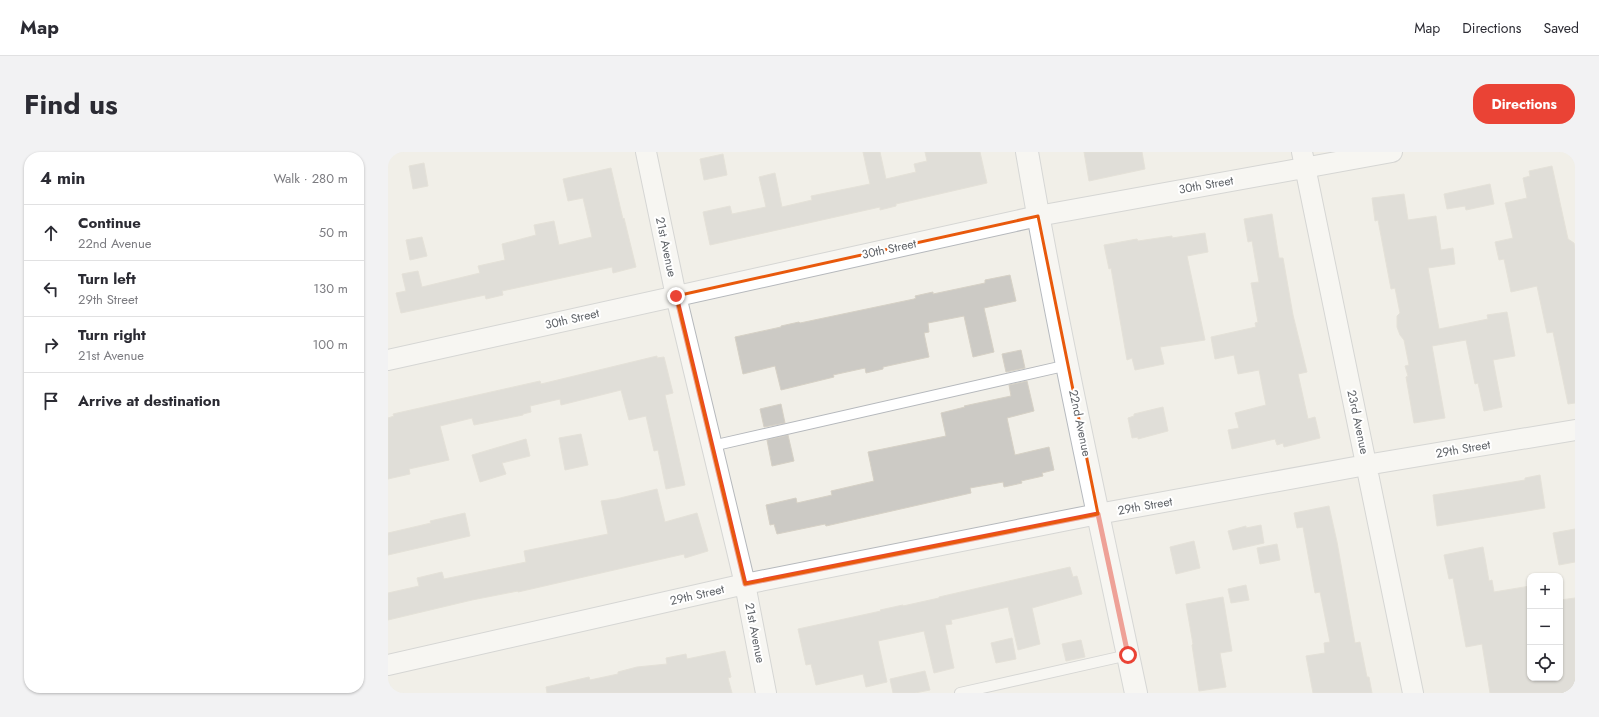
<!DOCTYPE html>
<meta charset="utf-8">
<style>
:root{--surface:#fff;--page:#f2f2f3;--text:#2b2b33;--muted:#7c7c81;--line:#e1e1e2;--accent:#ea4335}
body{margin:0;font-family:Jost,sans-serif;background:var(--page);color:var(--text)}
.controls{position:absolute;right:12px;bottom:12px;display:grid;overflow:hidden;border-radius:8px;box-shadow:0 1px 3px #0004}
.controls button{width:36px;height:36px;display:grid;place-items:center;padding:0;border:0;border-bottom:1px solid var(--line);background:var(--surface);color:var(--text);font:20px sans-serif}
.stop{position:absolute;width:12px;height:12px;margin:-9px;border:3px solid #ea4335;border-radius:50%;background:#fff}
.stop.end{background:#ea4335;border-color:#fff;box-shadow:0 1px 4px #0008}
.list{margin:0;padding:0;list-style:none}
h2{display:flex;justify-content:space-between;align-items:center;height:52px;margin:0;padding:0 16px;font-size:17px}
h2 small{font-size:13px;font-weight:400;color:var(--muted)}
.list li{display:grid;grid-template-columns:26px 1fr auto;gap:12px;align-items:center;box-sizing:border-box;height:56px;padding:0 16px;border-top:1px solid var(--line)}
.list b{display:block;font-size:15px;white-space:nowrap}
.list p{margin:0;font-size:13px;white-space:nowrap;color:var(--muted)}
.list em{font-size:13px;font-style:normal;color:var(--muted)}
.icon{flex:none;width:22px;height:22px;fill:none;stroke:currentColor;stroke-width:2;stroke-linecap:round;stroke-linejoin:round}
.map{position:relative;flex:none;width:1187px;height:541px;overflow:hidden;border-radius:16px}
header{display:flex;align-items:center;gap:24px;box-sizing:border-box;height:56px;padding:0 20px;background:var(--surface);border-bottom:1px solid var(--line)}
header strong{font-size:19px}
nav{display:flex;gap:22px;margin-inline-start:auto;font-size:14px}
.intro{display:flex;align-items:center;justify-content:space-between;box-sizing:border-box;height:96px;padding:0 24px}
h1{margin:0;font-size:28px}
.button{padding:10px 18px;border-radius:16px;background:var(--accent);color:#fff;font-size:14px;font-weight:700}
main{display:flex;gap:24px;padding:0 24px}
aside{flex:1;background:var(--surface);border-radius:16px;box-shadow:0 1px 3px #0004}
.map>svg:first-child{display:block}
.building{fill:#cccac5;stroke:#d6d1c6}
.lines{fill:none;stroke-linecap:round;stroke-linejoin:round}
.lane-casing{stroke:#b5b8bc;stroke-width:12}
.street-casing{stroke:#b5b8bc;stroke-width:22}
.secondary-casing{stroke:#b6babf;stroke-width:24}
.lane{stroke:#fff;stroke-width:10}
.street{stroke:#fff;stroke-width:20}
.secondary{stroke:#fff;stroke-width:22}
.route{stroke:#ea4335;stroke-width:5}
.marked{fill:none;stroke:#e8590c;stroke-width:3;stroke-linejoin:round}
.labels{text-anchor:middle;dominant-baseline:central;stroke-width:4;stroke-linejoin:round;paint-order:stroke}
.street-label{font-size:12px;fill:#5f6368;stroke:#fff}
</style>
<header>
<strong>Map</strong>
<nav><a>Map</a><a>Directions</a><a>Saved</a></nav>
</header>
<div class="intro"><h1>Find us</h1><a class="button">Directions</a></div>
<main>
<aside>
<h2>4 min<small>Walk · 280 m</small></h2>
<ul class="list">
<li><svg class="icon" aria-label="ahead" viewBox="0 0 24 24"><path d="M12 20V5M6 11l6-6 6 6"/></svg><div><b>Continue</b><p>22nd Avenue</p></div><em>50 m</em></li>
<li><svg class="icon" aria-label="left" viewBox="0 0 24 24"><path d="M17 20v-9H6M10 6l-5 5 5 5"/></svg><div><b>Turn left</b><p>29th Street</p></div><em>130 m</em></li>
<li><svg class="icon" aria-label="right" viewBox="0 0 24 24"><path d="M7 20v-9h11M14 6l5 5-5 5"/></svg><div><b>Turn right</b><p>21st Avenue</p></div><em>100 m</em></li>
<li><svg class="icon" aria-label="arrive" viewBox="0 0 24 24"><path d="M6 21V4h12l-3 4 3 4H6"/></svg><div><b>Arrive at destination</b></div></li>
</ul>
</aside>
<div class="map">
<svg width="1187" height="541" viewBox="0 0 1187 541">
<rect width="100%" height="100%" fill="#f1efe8"/>
<!-- building -->
<path class="building" d="M 475,0 L 492,0 L 498,27 L 528,20 L 526,12 L 539,9 L 537,0 L 592,0 L 599,31 L 508,52 L 508,54 L 492,58 L 492,55 L 322,93 L 315,60 L 342,54 L 344,62 L 378,55 L 371,25 L 387,21 L 394,55 L 424,48 L 423,44 L 482,32 Z
M 696,0 L 754,0 L 757,17 L 701,29 Z
M 335,2 L 339,23 L 316,28 L 312,7 Z
M 36,11 L 40,34 L 25,37 L 21,14 Z
M 1164,14 L 1180,87 L 1186,91 L 1187,97 L 1187,251 L 1180,252 L 1165,180 L 1159,181 L 1149,134 L 1123,140 L 1116,107 L 1111,108 L 1107,90 L 1125,86 L 1117,51 L 1139,46 L 1135,26 L 1142,24 L 1141,19 Z
M 223,16 L 235,67 L 236,66 L 248,115 L 225,121 L 224,115 L 114,139 L 115,143 L 98,147 L 97,143 L 13,161 L 8,141 L 18,139 L 14,122 L 30,119 L 34,135 L 92,121 L 90,114 L 117,108 L 114,92 L 148,83 L 146,73 L 166,69 L 171,93 L 204,85 L 195,46 L 180,49 L 175,27 Z
M 1102,32 L 1106,52 L 1078,58 L 1077,54 L 1059,57 L 1056,42 Z
M 1016,42 L 1020,68 L 1048,64 L 1053,98 L 1065,96 L 1067,112 L 1040,116 L 1051,177 L 1100,167 L 1099,163 L 1119,160 L 1127,204 L 1105,208 L 1114,255 L 1096,259 L 1090,231 L 1087,232 L 1078,188 L 1044,194 L 1057,266 L 1026,271 L 1018,225 L 1020,224 L 1017,214 L 1021,213 L 1016,188 L 1012,183 L 1009,175 L 1009,164 L 1012,161 L 1007,136 L 1003,137 L 990,68 L 987,69 L 984,46 Z
M 884,62 L 891,106 L 895,106 L 905,163 L 919,220 L 910,222 L 920,267 L 927,265 L 932,286 L 896,295 L 895,291 L 889,293 L 887,287 L 844,297 L 840,278 L 851,276 L 847,261 L 878,253 L 871,218 L 850,222 L 846,203 L 827,207 L 823,185 L 868,175 L 867,171 L 870,170 L 863,131 L 871,130 L 864,89 L 860,90 L 856,67 Z
M 817,81 L 820,100 L 799,104 L 817,188 L 772,195 L 776,212 L 747,218 L 744,206 L 739,208 L 723,116 L 721,117 L 716,93 L 749,87 L 750,89 L 784,84 L 784,86 Z
M 34,85 L 39,104 L 22,108 L 18,88 Z
M 622,123 L 628,149 L 596,156 L 606,200 L 585,205 L 576,164 L 540,171 L 541,180 L 536,181 L 541,205 L 495,215 L 495,217 L 478,221 L 477,216 L 445,223 L 446,225 L 393,238 L 387,214 L 355,222 L 347,185 L 393,175 L 393,174 L 411,170 L 412,171 L 526,147 L 528,146 L 527,144 L 545,140 L 545,142 L 597,131 L 597,128 Z
M 633,198 L 637,216 L 618,220 L 614,202 Z
M 269,204 L 269,206 L 276,205 L 285,241 L 277,243 L 297,333 L 278,337 L 270,298 L 266,299 L 258,264 L 241,268 L 233,238 L 173,253 L 172,247 L 142,254 L 143,260 L 135,262 L 135,263 L 86,273 L 84,266 L 52,274 L 61,308 L 21,317 L 22,322 L 0,327 L 0,266 L 6,264 L 5,262 L 152,229 L 153,232 Z
M 639,229 L 646,259 L 619,266 L 627,303 L 661,295 L 666,318 L 654,321 L 655,324 L 633,329 L 634,331 L 616,335 L 615,330 L 582,336 L 583,341 L 438,374 L 437,372 L 389,382 L 386,372 L 382,373 L 378,353 L 408,346 L 409,351 L 444,343 L 443,339 L 486,329 L 480,300 L 558,284 L 553,261 L 577,255 L 576,254 L 623,244 L 621,233 Z
M 393,252 L 397,271 L 376,275 L 372,257 Z
M 775,255 L 780,279 L 750,287 L 750,285 L 744,286 L 740,266 L 746,264 L 746,262 Z
M 193,282 L 200,313 L 177,318 L 171,286 Z
M 400,283 L 406,309 L 384,314 L 379,288 Z
M 138,287 L 142,304 L 114,311 L 118,322 L 92,330 L 84,303 Z
M 1152,323 L 1157,356 L 1049,374 L 1045,343 L 1083,337 L 1137,328 L 1137,326 Z
M 269,337 L 277,370 L 309,361 L 320,399 L 297,406 L 296,402 L 130,440 L 130,439 L 84,448 L 0,468 L 0,441 L 31,434 L 29,426 L 54,420 L 56,427 L 138,410 L 136,399 L 220,382 L 213,349 L 228,347 Z
M 941,354 L 949,390 L 967,491 L 972,490 L 979,525 L 981,525 L 984,541 L 925,541 L 918,504 L 937,501 L 936,491 L 942,490 L 932,440 L 927,441 L 915,375 L 909,376 L 906,361 Z
M 77,361 L 82,384 L 0,403 L 0,381 L 43,371 L 42,369 Z
M 873,373 L 876,391 L 845,398 L 840,379 L 858,374 L 858,376 Z
M 1187,377 L 1187,410 L 1171,413 L 1165,381 Z
M 806,389 L 812,416 L 788,422 L 782,395 Z
M 889,392 L 892,408 L 872,412 L 869,396 Z
M 1095,395 L 1101,429 L 1104,428 L 1106,440 L 1142,434 L 1142,526 L 1172,526 L 1172,448 L 1187,446 L 1187,541 L 1102,541 L 1094,492 L 1078,495 L 1065,426 L 1061,427 L 1056,403 Z
M 682,415 L 685,425 L 689,424 L 694,442 L 644,456 L 652,492 L 630,498 L 620,455 L 563,468 L 564,472 L 557,473 L 566,516 L 546,521 L 536,479 L 490,489 L 499,530 L 478,535 L 475,522 L 428,533 L 423,512 L 418,513 L 410,477 L 493,459 L 492,458 L 515,453 L 515,454 L 551,446 L 551,445 Z
M 858,433 L 861,448 L 843,451 L 840,437 Z
M 835,445 L 844,499 L 832,501 L 838,535 L 811,539 L 804,493 L 805,492 L 798,452 Z
M 624,486 L 628,507 L 608,511 L 603,491 Z
M 693,488 L 697,505 L 678,509 L 674,492 Z
M 337,499 L 343,525 L 340,526 L 344,541 L 159,541 L 158,535 L 201,525 L 202,528 L 230,522 L 230,520 L 249,515 L 279,512 L 278,506 L 298,502 L 299,507 Z
M 537,519 L 542,538 L 527,541 L 505,541 L 502,527 Z"/>
<g class="lines">
<!-- lane casing -->
<g class="lane-casing">
<path id="lane" d="M 324,294 L 680,213
M 572,541 L 740,503"/>
</g>
<!-- street casing -->
<g class="street-casing">
<path id="street" d="M 258,0 L 288,144 L 357,432 L 378,541
M 914,0 L 1025,541
M 0,208 L 650,64 L 1004,0
M 0,513 L 357,432 L 710,362 L 978,313 L 1187,278"/>
</g>
<!-- secondary casing -->
<g class="secondary-casing">
<path id="secondary" d="M 639,0 C 670,181 710,361 748,541"/>
</g>
<!-- lane -->
<use href="#lane" class="lane"/>
<!-- street -->
<use href="#street" class="street"/>
<!-- secondary -->
<use href="#secondary" class="secondary"/>
</g>
<g class="lines">
<!-- route -->
<path class="route" d="M 288,144 L 357,432 L 710,362 L 740,503"/>
</g>
<!-- marked area -->
<path d="M0 0H1187V541H0ZM 650,64 L 710,362 L 357,432 L 288,144 Z" fill="#f1efe8" fill-opacity=".55" fill-rule="evenodd"/>
<path class="marked" d="M 650,64 L 710,362 L 357,432 L 288,144 Z"/>
<g class="labels">
<!-- street labels -->
<g class="street-label">
<text transform="translate(818 33) rotate(-10)">30th Street</text>
<text transform="translate(278 95) rotate(78)">21st Avenue</text>
<text transform="translate(501 97) rotate(-12)">30th Street</text>
<text transform="translate(184 167) rotate(-13)">30th Street</text>
<text transform="translate(970 270) rotate(78)">23rd Avenue</text>
<text transform="translate(692 271) rotate(78)">22nd Avenue</text>
<text transform="translate(1075 297) rotate(-10)">29th Street</text>
<text transform="translate(757 354) rotate(-10)">29th Street</text>
<text transform="translate(309 443) rotate(-13)">29th Street</text>
<text transform="translate(367 481) rotate(79)">21st Avenue</text>
</g>
</g>
</svg>
<div class="controls">
<button>+</button>
<button>−</button>
<button><svg class="icon" aria-label="locate" viewBox="0 0 24 24"><circle cx="12" cy="12" r="6"/><path d="M12 2v4M12 18v4M2 12h4M18 12h4"/></svg></button>
</div>
<div class="stop" style="left:740px;top:503px"></div>
<div class="stop end" style="left:288px;top:144px"></div>
</div>
</main>
